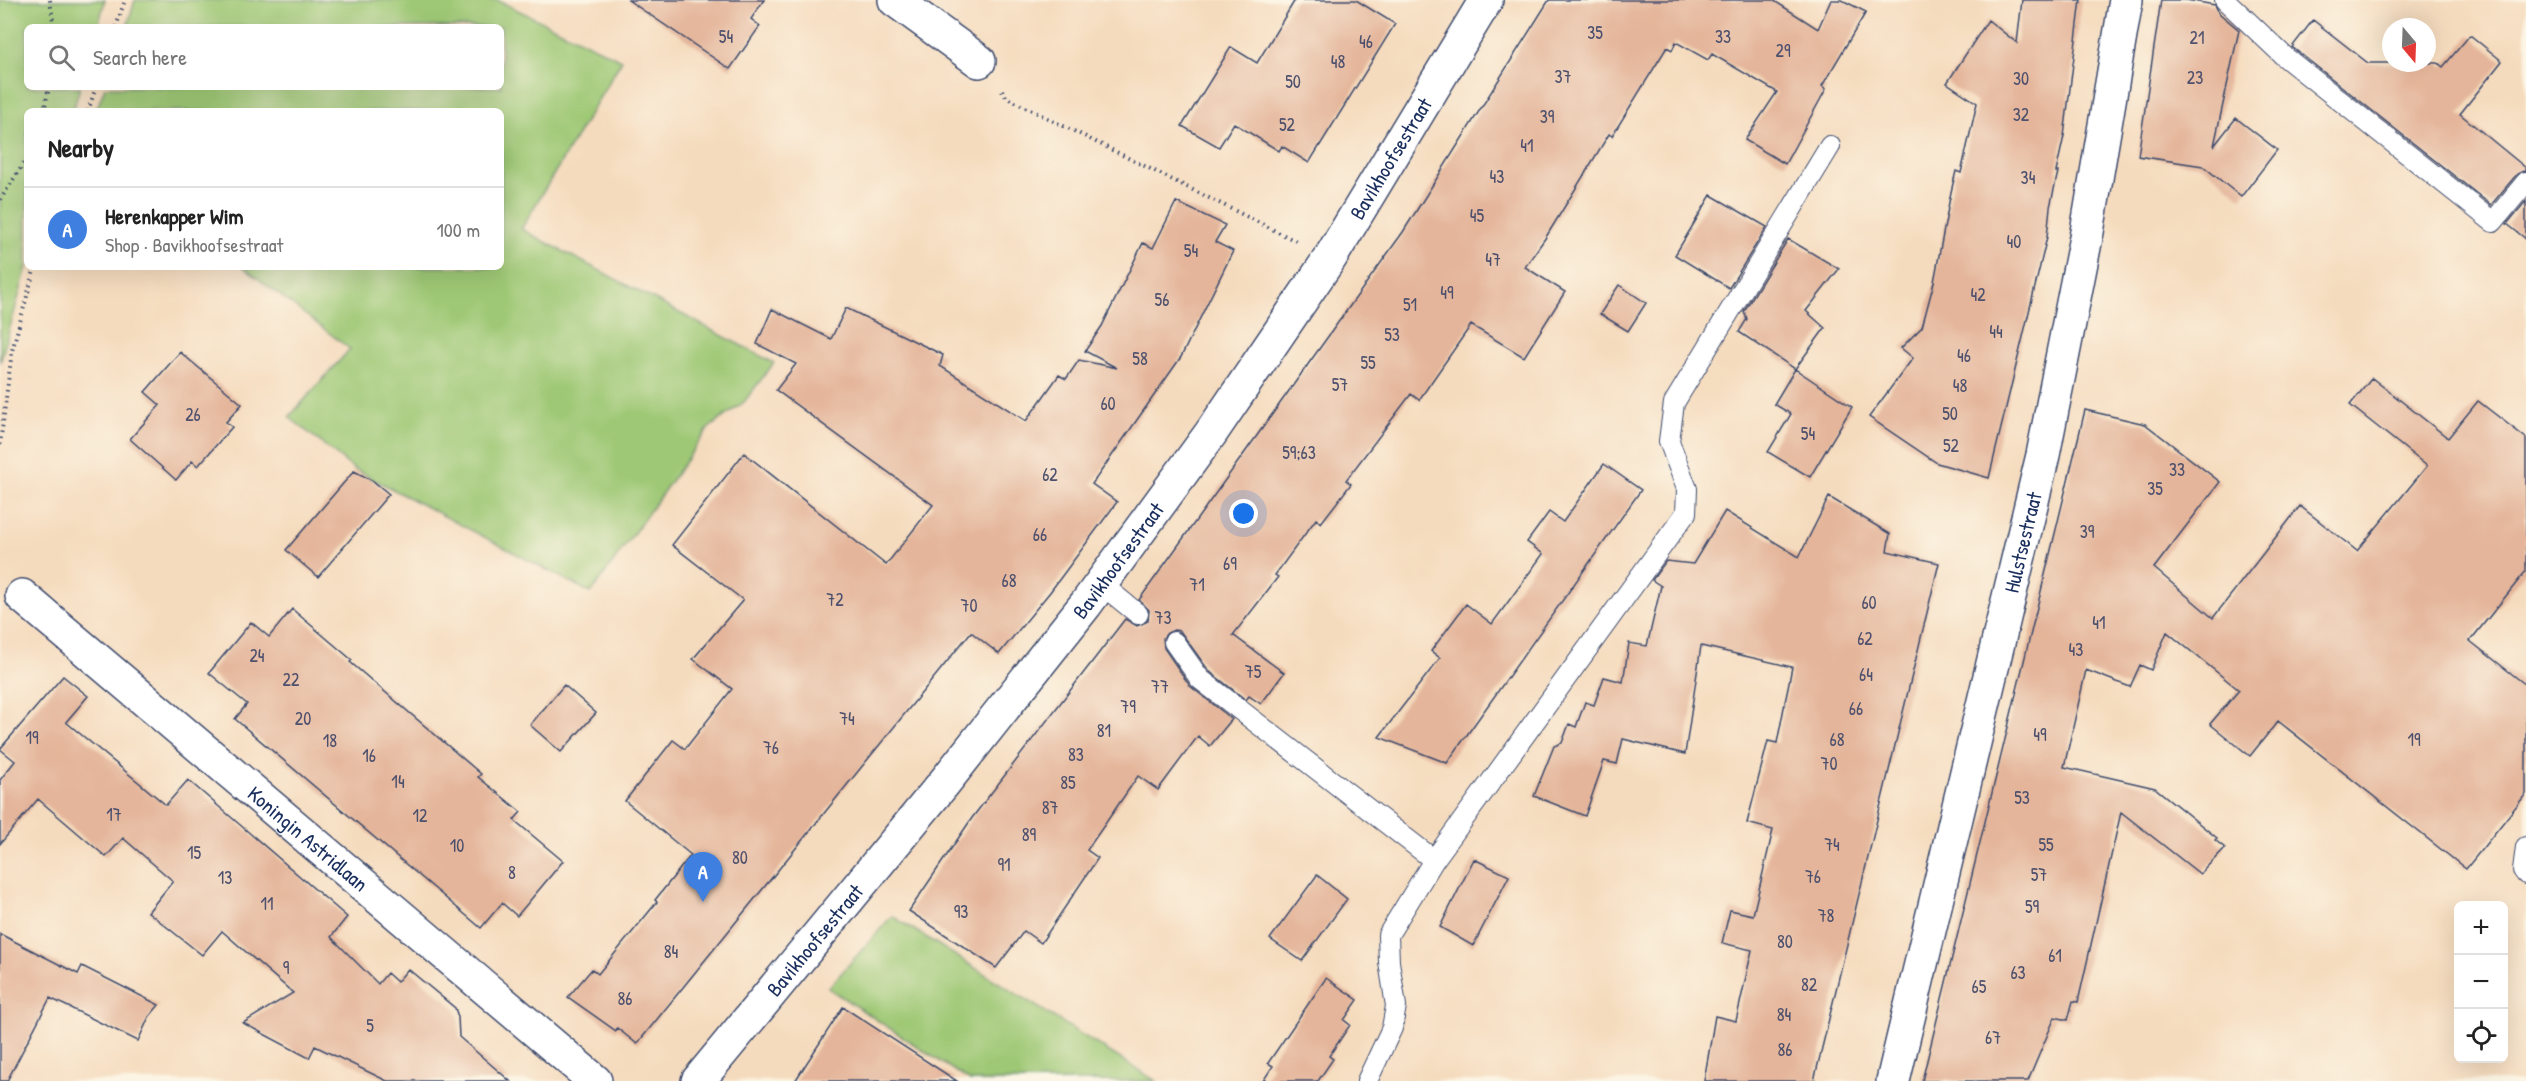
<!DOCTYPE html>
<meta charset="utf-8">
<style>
:root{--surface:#fff;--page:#f6f6f6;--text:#222;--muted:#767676;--line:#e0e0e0;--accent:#db2777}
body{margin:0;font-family:"Patrick Hand",sans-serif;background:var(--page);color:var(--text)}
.controls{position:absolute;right:18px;bottom:18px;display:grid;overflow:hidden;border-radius:9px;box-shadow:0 6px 24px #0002}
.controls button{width:54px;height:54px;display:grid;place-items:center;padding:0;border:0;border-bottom:2px solid var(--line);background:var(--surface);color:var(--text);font:30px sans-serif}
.compass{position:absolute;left:2382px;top:18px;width:54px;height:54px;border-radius:50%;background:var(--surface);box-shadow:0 6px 24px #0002;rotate:161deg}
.you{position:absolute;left:1244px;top:514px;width:21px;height:21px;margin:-15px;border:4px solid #fff;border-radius:50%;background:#1a73e8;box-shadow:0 0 0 9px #1a73e833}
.badge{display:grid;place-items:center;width:39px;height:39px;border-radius:50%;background:var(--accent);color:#fff;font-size:20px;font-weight:700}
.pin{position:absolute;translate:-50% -50px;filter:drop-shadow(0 2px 3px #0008)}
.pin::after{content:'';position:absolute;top:32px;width:21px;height:18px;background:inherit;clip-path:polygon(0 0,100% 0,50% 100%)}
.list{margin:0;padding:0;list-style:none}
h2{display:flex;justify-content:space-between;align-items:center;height:78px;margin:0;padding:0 24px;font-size:26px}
h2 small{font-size:20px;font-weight:400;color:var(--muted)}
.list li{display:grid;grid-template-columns:39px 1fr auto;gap:18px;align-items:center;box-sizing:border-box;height:84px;padding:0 24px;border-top:2px solid var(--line)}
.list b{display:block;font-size:22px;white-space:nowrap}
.list p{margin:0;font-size:20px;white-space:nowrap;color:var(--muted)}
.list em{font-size:20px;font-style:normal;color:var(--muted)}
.icon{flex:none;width:33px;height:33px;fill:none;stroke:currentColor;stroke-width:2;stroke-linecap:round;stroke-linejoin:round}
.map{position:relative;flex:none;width:2526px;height:1081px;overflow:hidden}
.search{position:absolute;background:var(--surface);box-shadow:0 6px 24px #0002;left:24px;top:24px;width:480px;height:66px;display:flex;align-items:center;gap:15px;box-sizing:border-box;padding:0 21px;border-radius:9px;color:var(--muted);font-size:22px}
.panel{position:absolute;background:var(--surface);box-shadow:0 6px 24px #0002;left:24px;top:108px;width:480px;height:162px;border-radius:9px}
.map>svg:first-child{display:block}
.green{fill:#9ec874;stroke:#5c7c69;stroke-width:1.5}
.building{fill:#e4b59a}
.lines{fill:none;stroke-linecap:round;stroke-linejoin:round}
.service-casing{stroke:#3c496c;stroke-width:22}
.minor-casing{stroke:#3c496c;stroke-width:36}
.tertiary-casing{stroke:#3c496c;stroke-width:36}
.path{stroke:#3c496c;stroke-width:4;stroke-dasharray:1.5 4.5;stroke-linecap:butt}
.service{stroke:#fff;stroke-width:20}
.minor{stroke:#fff;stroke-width:33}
.tertiary{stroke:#fff;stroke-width:33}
.labels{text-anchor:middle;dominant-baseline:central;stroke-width:6;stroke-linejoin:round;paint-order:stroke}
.number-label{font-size:18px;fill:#4d506d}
.street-label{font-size:21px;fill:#1b2f5e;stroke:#fcf5e5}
</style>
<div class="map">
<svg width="2526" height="1081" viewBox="0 0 2526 1081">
<rect width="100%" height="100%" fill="#fcf5e5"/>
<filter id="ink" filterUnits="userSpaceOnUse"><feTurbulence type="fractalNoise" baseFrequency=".0167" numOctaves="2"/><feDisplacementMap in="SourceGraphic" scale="12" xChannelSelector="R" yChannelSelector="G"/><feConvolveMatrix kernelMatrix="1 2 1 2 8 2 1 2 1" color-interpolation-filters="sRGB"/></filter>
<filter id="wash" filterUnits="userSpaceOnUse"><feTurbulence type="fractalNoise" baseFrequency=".008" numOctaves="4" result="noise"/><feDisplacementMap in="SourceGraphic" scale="24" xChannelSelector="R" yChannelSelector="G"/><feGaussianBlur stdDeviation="1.35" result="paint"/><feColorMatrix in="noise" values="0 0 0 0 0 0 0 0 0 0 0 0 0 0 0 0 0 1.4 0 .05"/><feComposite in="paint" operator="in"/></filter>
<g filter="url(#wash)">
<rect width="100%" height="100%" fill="#f5dbbe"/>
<!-- green -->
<path class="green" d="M 0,0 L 105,0 L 98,27 L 27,27 L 27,87 L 80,87 L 73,111 L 27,111 L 27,267 L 0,363 Z
M 135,0 L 497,0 L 622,60 L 521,229 L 774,363 L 744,402 L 709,428 L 591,593 L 354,469 L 289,417 L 350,349 L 243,267 L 501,267 L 501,111 L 96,111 L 105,87 L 501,87 L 501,27 L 127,27 Z
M 892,916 L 1156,1081 L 970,1081 L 828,988 Z"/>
<g id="blocks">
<!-- building -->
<path class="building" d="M 628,0 L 764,0 L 751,19 L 760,26 L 730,69 Z
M 1295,0 L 1356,0 L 1395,24 L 1309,163 L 1282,146 L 1279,151 L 1234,123 L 1219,147 L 1182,126 L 1231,47 L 1257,63 Z
M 1549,0 L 1773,0 L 1818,29 L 1831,0 L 1842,0 L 1866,12 L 1822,86 L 1826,89 L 1785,164 L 1745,140 L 1777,92 L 1712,54 L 1708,60 L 1676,42 L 1672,50 L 1667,47 L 1612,136 L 1609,134 L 1546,237 L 1525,267 L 1565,292 L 1524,357 L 1471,325 L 1419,400 L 1411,394 L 1346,480 L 1351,484 L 1321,523 L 1316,519 L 1275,575 L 1278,577 L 1233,635 L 1284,673 L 1261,704 L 1249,696 L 1246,700 L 1209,671 L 1180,631 L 1174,630 L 1167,633 L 1163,638 L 1164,648 L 1190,686 L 1232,719 L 1210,746 L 1198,736 L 1158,790 L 1138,776 L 1087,850 L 1098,858 L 1041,943 L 1024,931 L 996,968 L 909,911 L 972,818 L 1125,619 L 1137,626 L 1148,621 L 1149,610 L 1139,600 L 1403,232 Z
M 2022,0 L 2081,0 L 2064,136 L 2056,172 L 2058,172 L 2050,207 L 2047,237 L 1989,478 L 1937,463 L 1869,417 L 1913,358 L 1901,348 L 1922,327 L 1934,282 L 1951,192 L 1956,171 L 1961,173 L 1977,103 L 1947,83 L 1988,20 L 2017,43 Z
M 2161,0 L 2186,0 L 2215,5 L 2219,13 L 2239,30 L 2214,146 L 2236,118 L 2277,150 L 2241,197 L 2203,166 L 2138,156 Z
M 2313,20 L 2368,63 L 2438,63 L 2443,67 L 2470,35 L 2502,61 L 2460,114 L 2526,168 L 2526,170 L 2517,174 L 2491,205 L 2292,47 Z
M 1711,195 L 1767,227 L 1729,288 L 1675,255 Z
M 2526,201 L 2526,239 L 2507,224 Z
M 1176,202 L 1225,225 L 1215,242 L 1233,251 L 1181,357 L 1092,484 L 1117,502 L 1050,592 L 999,654 L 971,632 L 637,1044 L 617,1028 L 616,1031 L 568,997 L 592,969 L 598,974 L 657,902 L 655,900 L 691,855 L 625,801 L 673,740 L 685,749 L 732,689 L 693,659 L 743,600 L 672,545 L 744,453 L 886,565 L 933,505 L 776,390 L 796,364 L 757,344 L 772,309 L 831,339 L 846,308 L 943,355 L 940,366 L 1026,421 L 1059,375 L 1066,379 L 1079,360 L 1117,368 L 1085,351 L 1102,326 L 1143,243 L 1153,248 Z
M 1788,239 L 1839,269 L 1806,311 L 1825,328 L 1795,369 L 1739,332 L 1747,319 L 1744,311 Z
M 1619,285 L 1646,303 L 1628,331 L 1600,314 Z
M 180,352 L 242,404 L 226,422 L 232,427 L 198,466 L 192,461 L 176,480 L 130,439 L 160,405 L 145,392 Z
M 1795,369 L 1852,407 L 1810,477 L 1768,452 L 1791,414 L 1774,404 Z
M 2372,378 L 2448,438 L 2478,401 L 2526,438 L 2526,571 L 2470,641 L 2526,685 L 2526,794 L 2466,869 L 2278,721 L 2250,756 L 2210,724 L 2239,690 L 2167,632 L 2151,670 L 2140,665 L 2130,687 L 2086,670 L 2064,767 L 2155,788 L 2217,838 L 2215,840 L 2225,848 L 2200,874 L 2121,812 L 2078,1002 L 2073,1001 L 2068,1020 L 2055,1017 L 2028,1081 L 1922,1081 L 2085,410 L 2145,424 L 2220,482 L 2154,568 L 2213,618 L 2300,506 L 2357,551 L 2427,466 L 2350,405 Z
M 1604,464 L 1641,490 L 1447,763 L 1379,737 L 1440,658 L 1431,651 L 1466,604 L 1492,624 L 1543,554 L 1527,542 L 1549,512 L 1563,522 Z
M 354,471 L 373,481 L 389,494 L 318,577 L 286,550 Z
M 1829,497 L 1890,534 L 1887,551 L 1939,563 L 1814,1081 L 1704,1081 L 1715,1016 L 1736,1021 L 1752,950 L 1722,943 L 1730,910 L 1753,915 L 1773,830 L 1747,823 L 1768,741 L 1777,743 L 1792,667 L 1701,646 L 1685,754 L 1623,739 L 1617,764 L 1604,761 L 1585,816 L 1534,796 L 1554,746 L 1562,743 L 1569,724 L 1576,727 L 1585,702 L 1594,705 L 1604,677 L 1623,682 L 1629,643 L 1647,646 L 1661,586 L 1652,580 L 1666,561 L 1693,564 L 1725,511 L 1799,557 Z
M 292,609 L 352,660 L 350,662 L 481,774 L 478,777 L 521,812 L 514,820 L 563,861 L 517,916 L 502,903 L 481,928 L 235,719 L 247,704 L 209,673 L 251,622 L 269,637 Z
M 63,676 L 88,696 L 66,722 L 166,805 L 188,780 L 347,917 L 331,937 L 378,984 L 387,973 L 397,982 L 408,969 L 455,1008 L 458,1017 L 459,1037 L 510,1081 L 387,1081 L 315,1046 L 309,1058 L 243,1023 L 293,993 L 222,931 L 202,955 L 148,912 L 173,881 L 123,838 L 106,857 L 38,799 L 0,844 L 0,780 L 15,761 L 0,749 Z
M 564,685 L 596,713 L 561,752 L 530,725 Z
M 1474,859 L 1509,876 L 1473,946 L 1440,927 Z
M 1317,875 L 1347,899 L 1302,961 L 1270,939 Z
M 0,934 L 78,974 L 82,966 L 159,1005 L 149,1017 L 138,1041 L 50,998 L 7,1081 L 0,1081 Z
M 1326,978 L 1358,1000 L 1344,1020 L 1350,1025 L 1329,1056 L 1333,1059 L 1318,1081 L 1263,1081 L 1273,1066 L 1268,1063 Z
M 843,1007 L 957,1081 L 795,1081 Z"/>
</g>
</g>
<g filter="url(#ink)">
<use href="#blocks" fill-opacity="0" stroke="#3c496c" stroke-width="1.5"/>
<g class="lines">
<!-- service casing -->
<g class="service-casing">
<path id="service" d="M 2225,0 L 2285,57 L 2493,222 L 2526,182
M 1101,584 L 1138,614
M 1174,642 L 1200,679 L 1434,860 L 1686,513 L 1687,489 L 1669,441 L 1674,403 L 1830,146
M 2526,847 L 2523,870 L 2526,874
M 1367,1081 L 1392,1028 L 1396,1006 L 1389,962 L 1388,935 L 1434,860"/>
</g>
<!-- minor casing -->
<g class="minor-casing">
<g id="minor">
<path d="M 895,0 L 979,61"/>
<path id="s1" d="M 22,596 L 595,1081"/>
<path id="s2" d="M 1893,1081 L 2043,455 L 2087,232 L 2126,0"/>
</g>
</g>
<!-- tertiary casing -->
<g class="tertiary-casing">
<g id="tertiary">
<path id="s3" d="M 698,1081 L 944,783 L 1086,604 L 1211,433 L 1330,258 L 1486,0"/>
</g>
</g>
<!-- path -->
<path class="path" d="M 50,0 L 54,27
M 116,27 L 125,0
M 1002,90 L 1007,98 L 1296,241
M 44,111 L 49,87
M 88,111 L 96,87
M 0,200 L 27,159
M 0,445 L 12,351 L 35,267"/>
<!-- service -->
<use href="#service" class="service"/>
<!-- minor -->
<use href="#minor" class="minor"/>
<!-- tertiary -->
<use href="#tertiary" class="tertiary"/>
</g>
</g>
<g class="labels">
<!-- number labels -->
<g class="number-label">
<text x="1595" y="32">35</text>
<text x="726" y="36">54</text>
<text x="1723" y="36">33</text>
<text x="2197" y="37">21</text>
<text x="1366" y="41">46</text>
<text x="1783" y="50">29</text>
<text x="1338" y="61">48</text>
<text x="1563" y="76">37</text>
<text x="2195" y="77">23</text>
<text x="2021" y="78">30</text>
<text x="1293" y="81">50</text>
<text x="2021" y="114">32</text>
<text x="1547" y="116">39</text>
<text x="1287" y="124">52</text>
<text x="1527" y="145">41</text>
<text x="1497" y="176">43</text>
<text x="2028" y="177">34</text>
<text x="1477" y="215">45</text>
<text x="2014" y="241">40</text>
<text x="1191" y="250">54</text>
<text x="1493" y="259">47</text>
<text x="1447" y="292">49</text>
<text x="1978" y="294">42</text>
<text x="1162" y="299">56</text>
<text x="1410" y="304">51</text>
<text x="1996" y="331">44</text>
<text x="1392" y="334">53</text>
<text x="1964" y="355">46</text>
<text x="1140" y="358">58</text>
<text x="1368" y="362">55</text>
<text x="1340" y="384">57</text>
<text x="1960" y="385">48</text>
<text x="1108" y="403">60</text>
<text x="1950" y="413">50</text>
<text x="193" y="414">26</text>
<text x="1808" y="433">54</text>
<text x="1951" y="445">52</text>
<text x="1299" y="452">59;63</text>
<text x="2177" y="469">33</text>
<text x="1050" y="474">62</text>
<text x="2155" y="488">35</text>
<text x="2087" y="531">39</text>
<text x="1040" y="534">66</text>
<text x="1230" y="563">69</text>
<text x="1009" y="580">68</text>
<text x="1197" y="584">71</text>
<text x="835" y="599">72</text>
<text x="1869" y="602">60</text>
<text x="969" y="605">70</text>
<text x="1163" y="617">73</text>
<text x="2099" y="622">41</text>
<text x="1865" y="638">62</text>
<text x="2076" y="649">43</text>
<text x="257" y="655">24</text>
<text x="1253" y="671">75</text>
<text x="1866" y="674">64</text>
<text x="291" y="679">22</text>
<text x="1160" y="686">77</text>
<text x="1128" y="706">79</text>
<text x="1856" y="708">66</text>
<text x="303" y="718">20</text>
<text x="847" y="718">74</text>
<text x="1104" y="730">81</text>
<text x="2040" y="734">49</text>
<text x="32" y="737">19</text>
<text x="1837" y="739">68</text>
<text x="2414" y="739">19</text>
<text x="330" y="740">18</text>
<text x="771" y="747">76</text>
<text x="1076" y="754">83</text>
<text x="369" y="755">16</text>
<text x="1829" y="763">70</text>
<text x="398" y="781">14</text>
<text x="1068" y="782">85</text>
<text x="2022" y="797">53</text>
<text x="1050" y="807">87</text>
<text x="114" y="814">17</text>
<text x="420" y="815">12</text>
<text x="1029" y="834">89</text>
<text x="1832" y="844">74</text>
<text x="2046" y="844">55</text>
<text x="457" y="845">10</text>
<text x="194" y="852">15</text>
<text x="740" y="857">80</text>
<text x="1004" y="864">91</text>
<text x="512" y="872">8</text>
<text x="2039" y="874">57</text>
<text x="1813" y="876">76</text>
<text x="225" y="877">13</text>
<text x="267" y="903">11</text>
<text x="2032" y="906">59</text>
<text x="961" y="911">93</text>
<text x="1826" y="915">78</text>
<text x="1785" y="941">80</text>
<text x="671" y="951">84</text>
<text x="2055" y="955">61</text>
<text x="286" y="967">9</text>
<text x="2018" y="972">63</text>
<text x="1809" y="984">82</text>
<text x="1979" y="986">65</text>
<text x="625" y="998">86</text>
<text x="1784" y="1014">84</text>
<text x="370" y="1025">5</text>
<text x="1993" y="1037">67</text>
<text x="1785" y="1049">86</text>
</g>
<!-- street labels -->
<g class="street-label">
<text stroke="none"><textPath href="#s3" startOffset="1155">Bavikhoofsestraat</textPath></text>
<text stroke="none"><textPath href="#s2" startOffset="554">Hulstsestraat</textPath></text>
<text stroke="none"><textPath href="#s3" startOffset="669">Bavikhoofsestraat</textPath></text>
<text stroke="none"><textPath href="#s1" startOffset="375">Koningin Astridlaan</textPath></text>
<text stroke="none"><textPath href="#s3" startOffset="183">Bavikhoofsestraat</textPath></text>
</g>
</g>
</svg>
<div class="controls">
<button>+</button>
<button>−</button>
<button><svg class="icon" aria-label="locate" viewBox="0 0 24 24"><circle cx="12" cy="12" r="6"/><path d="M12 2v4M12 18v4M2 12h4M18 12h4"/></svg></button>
</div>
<svg class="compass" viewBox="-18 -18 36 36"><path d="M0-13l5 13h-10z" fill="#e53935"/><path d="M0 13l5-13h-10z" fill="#767676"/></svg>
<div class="you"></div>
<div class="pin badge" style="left:703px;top:902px;background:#3f7fe0">A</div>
<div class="search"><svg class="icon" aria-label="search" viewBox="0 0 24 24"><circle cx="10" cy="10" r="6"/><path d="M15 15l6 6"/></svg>Search here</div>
<section class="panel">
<h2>Nearby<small></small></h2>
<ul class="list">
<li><span class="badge" style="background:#3f7fe0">A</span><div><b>Herenkapper Wim</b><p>Shop · Bavikhoofsestraat</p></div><em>100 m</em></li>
</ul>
</section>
</div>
